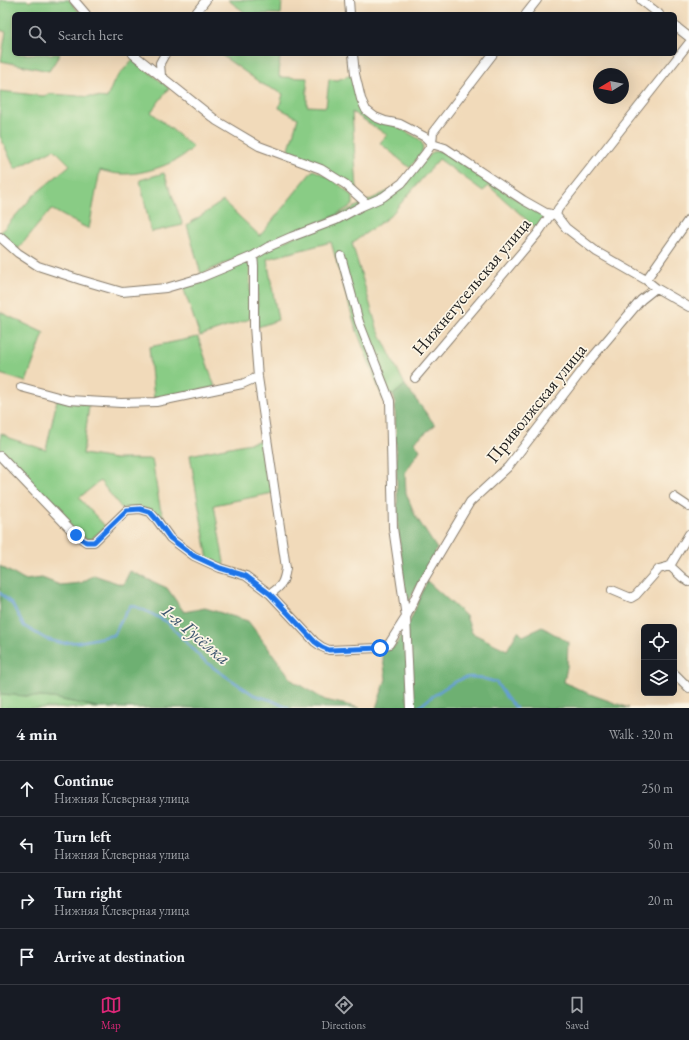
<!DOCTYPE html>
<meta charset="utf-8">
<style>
:root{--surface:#171b24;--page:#20242c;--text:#f1f3f6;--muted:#9ea1a6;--line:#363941;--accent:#db2777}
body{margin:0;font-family:"EB Garamond",serif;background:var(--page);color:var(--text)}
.controls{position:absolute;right:12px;bottom:12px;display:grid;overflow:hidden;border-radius:6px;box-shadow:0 4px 16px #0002}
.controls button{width:36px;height:36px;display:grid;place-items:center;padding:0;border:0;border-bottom:1px solid var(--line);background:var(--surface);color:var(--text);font:20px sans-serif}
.compass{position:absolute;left:593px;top:68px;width:36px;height:36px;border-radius:50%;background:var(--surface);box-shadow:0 4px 16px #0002;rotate:260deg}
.stop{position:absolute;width:12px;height:12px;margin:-9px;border:3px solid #1a73e8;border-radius:50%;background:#fff}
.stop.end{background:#1a73e8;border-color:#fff;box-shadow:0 1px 4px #0008}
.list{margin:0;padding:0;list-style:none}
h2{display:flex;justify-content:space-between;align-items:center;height:52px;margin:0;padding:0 16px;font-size:17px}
h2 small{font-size:13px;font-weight:400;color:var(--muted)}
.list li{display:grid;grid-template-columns:26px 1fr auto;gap:12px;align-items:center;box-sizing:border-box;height:56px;padding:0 16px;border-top:1px solid var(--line)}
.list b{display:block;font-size:15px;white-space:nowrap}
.list p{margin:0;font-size:13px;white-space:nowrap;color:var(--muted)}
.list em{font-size:13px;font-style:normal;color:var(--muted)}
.icon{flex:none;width:22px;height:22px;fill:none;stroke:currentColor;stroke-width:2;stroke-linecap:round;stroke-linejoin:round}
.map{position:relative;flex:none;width:689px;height:708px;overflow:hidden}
.search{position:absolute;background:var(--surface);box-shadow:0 4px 16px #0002;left:12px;right:12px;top:12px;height:44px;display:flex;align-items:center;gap:10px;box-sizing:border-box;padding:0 14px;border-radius:6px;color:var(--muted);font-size:15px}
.sheet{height:276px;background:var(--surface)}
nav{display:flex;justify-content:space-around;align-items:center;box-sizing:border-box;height:56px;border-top:1px solid var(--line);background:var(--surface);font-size:11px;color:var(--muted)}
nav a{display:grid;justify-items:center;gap:2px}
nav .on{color:var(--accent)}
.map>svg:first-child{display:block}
.green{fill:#89cc85;stroke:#527450}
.forest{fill:#6eb072;stroke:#456647}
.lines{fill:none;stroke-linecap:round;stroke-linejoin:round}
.stream{stroke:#659ed4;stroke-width:2.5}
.minor-casing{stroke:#867b6b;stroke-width:10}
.minor{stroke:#fff;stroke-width:8}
.route{stroke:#1a73e8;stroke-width:5}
.labels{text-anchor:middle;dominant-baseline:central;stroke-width:3.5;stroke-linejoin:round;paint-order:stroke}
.street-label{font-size:18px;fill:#1c1c1c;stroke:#fcf5e5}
.water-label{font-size:19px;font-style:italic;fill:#3d566f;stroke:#fcf5e5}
</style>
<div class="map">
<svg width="689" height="708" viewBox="0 0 689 708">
<rect width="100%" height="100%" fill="#fcf5e5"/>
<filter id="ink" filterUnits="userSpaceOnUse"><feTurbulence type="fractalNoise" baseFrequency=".025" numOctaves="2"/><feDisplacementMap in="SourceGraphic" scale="8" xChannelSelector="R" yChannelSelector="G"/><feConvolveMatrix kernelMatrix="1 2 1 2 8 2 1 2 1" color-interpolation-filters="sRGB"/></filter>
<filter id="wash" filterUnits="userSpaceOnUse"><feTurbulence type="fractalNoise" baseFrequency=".012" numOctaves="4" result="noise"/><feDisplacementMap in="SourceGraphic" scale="16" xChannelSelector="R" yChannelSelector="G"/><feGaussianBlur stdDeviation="0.9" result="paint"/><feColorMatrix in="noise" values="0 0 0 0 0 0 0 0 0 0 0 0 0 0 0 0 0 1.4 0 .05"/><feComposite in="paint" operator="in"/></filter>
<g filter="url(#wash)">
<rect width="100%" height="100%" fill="#f1daba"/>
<!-- green -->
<path class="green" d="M 0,0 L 27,0 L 29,2 L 33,0 L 69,0 L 81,14 L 14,14 L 14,54 L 60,54 L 49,71 L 1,61 L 6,32 L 0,30 Z
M 228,0 L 282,0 L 281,14 L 247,14 Z
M 220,54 L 280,54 L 279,77 L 307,78 L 307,106 L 326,107 L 329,79 L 337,80 L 351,75 L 364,112 L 398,127 L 419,139 L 423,145 L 422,152 L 410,168 L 380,143 L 387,135 L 352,112 L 357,189 L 349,182 L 288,152 L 298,118 L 279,108 L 283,94 L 262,84 Z
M 133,59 L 169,88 L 151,112 L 193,147 C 180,163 143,175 122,174 C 115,174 107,172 100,170 L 89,229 L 69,219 L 51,209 L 18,249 L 0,233 L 34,195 L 70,165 L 54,149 L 15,169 L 0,136 L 0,91 L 43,96 L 51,94 L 107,98 L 114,81 Z
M 438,151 L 444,151 L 545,218 L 538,230 L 489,186 L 483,191 L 439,159 L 390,216 L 352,243 L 377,328 L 405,385 L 393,395 L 383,399 L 355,326 L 331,242 L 267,259 L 278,320 L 258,327 L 257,258 L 268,249 L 405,183 L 429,156 L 433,152 Z
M 313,170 C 329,176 341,185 353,197 L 353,205 L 334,216 L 290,234 L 201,274 L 187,225 L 223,201 L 260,236 Z
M 164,173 L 183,225 L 151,232 L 140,180 Z
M 244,263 L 248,263 L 250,266 L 250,319 L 200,336 L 183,287 Z
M 0,312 L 44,333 L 26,382 L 0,374 Z
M 198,337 L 215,387 L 154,399 L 149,347 Z
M 57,400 L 89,405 L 83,454 L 115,459 L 152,459 L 160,507 L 171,535 L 151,510 L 123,510 L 100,481 L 79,498 L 106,527 L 91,539 L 87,539 L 78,533 L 33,488 L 0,451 L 1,433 L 12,439 L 46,450 Z
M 265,440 L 273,493 L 214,505 L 225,568 L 208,560 L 190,455 Z
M 0,694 L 53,698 L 101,708 L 0,708 Z"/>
<!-- forest -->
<path class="forest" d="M 405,385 L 435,425 L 414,442 L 420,450 L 405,473 L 406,493 L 415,515 L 437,549 L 409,601 L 406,600 L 398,529 L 395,401 L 393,395 Z
M 0,566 L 24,580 L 42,578 L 60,585 L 81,583 L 94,575 L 123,585 L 130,571 L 167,588 L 184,612 L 205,608 L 248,621 L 293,681 L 325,700 L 360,708 L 101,708 L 53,698 L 0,694 Z
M 427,581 L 466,616 L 472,633 L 507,650 L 518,631 L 523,636 L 542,627 L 568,642 L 567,667 L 564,682 L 587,693 L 629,708 L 376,708 L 386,679 L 382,652 L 395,646 L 411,619 Z"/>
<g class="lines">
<!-- stream -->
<path class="stream" d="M 0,593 L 12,604 L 24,626 L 46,639 L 61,643 L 79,642 L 114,635 L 122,619 L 131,605 L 144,610 L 167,622 L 202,659 L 218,671 L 254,695 L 271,700 L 288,708
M 418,708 C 428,699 458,676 471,677 C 480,677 488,680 496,682 L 506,697 L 516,708"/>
</g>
</g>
<g filter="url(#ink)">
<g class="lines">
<!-- minor casing -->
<g class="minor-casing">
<path id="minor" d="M 74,0 L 86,14
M 349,0 L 350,14
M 641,0 L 659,14
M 195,14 L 206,0
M 526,14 L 537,0
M 675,26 L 689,37
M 133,54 L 217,121 L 259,146 L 321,169 L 345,184 L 367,204
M 353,54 L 355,74 L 361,99 L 366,110 L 375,117 L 385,121 L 400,124 L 425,137 L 432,144 L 445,148 L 523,200 L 546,213 L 556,215 L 566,228 L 597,252 L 646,280 L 656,288
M 161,76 L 160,63 L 165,54
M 556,215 L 558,209 L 689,43
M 0,237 L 18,253 L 38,266 L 81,280 L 122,292 L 166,288 L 200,278 L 253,256 L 268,247 L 291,237 L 336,220 L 360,207 L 383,197 L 402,183 L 425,154 L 432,144 L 433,132 L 493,54
M 253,256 L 254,266 L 254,326 L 258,377 L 286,568 C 284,582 282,586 270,594
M 341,256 L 359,322 L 390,401 L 393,528 L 406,617 L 410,708
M 646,280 L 689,219
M 415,378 L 538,233 L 551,214
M 21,387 L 69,400 L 121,403 L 156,402 L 242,384 L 258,377
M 0,456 L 76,535 L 86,542 L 94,542 L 127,510 L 140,509 L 150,512 L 157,520 L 170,538 L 194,556 L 220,568 L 246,576 L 270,594 L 315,642 L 322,647 L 329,650 L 379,648 L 389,644 L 406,617 L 423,581 L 470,502 L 508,467 L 591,359 L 641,300 L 656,288 L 689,307
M 674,497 L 689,507
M 670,566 L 683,578 L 689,582
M 612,590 L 631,598 L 636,595 L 659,569 L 670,566 L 689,534
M 674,673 L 689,688"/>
</g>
<!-- minor -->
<use href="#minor" class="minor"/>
</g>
</g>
<g class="lines" filter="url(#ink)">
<!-- route -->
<path class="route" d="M 76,535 L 86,542 L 94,542 L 127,510 L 140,509 L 150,512 L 157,520 L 170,538 L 194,556 L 220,568 L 246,576 L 270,594 L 315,642 L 322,647 L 329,650 L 380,648"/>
</g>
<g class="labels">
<!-- street labels -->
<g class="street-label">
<text transform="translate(471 286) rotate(-50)">Нижнегусельская улица</text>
<text transform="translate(536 403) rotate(-51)">Приволжская улица</text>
</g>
<!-- water labels -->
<g class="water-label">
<text transform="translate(196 634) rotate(40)">1-я Гусёлка</text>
</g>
</g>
</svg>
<div class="controls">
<button><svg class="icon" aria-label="locate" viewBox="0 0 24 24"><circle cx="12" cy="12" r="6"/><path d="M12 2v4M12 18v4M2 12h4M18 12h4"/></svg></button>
<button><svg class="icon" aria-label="layers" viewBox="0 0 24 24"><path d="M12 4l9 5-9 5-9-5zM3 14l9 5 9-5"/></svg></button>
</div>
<svg class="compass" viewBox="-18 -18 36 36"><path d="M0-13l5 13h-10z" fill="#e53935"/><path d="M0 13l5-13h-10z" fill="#9ea1a6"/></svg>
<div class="stop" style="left:380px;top:648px"></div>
<div class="stop end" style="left:76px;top:535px"></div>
<div class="search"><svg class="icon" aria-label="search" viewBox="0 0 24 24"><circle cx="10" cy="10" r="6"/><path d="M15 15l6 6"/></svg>Search here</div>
</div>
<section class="sheet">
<h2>4 min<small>Walk · 320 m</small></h2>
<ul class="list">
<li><svg class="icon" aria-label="ahead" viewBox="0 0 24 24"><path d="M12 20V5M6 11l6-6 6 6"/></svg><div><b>Continue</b><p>Нижняя Клеверная улица</p></div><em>250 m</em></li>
<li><svg class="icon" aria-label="left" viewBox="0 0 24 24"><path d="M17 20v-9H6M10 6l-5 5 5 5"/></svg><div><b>Turn left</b><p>Нижняя Клеверная улица</p></div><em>50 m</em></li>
<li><svg class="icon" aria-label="right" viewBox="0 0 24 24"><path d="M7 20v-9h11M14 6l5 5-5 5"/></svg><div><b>Turn right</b><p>Нижняя Клеверная улица</p></div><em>20 m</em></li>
<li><svg class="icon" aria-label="arrive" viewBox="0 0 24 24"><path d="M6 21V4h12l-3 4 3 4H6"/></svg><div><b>Arrive at destination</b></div></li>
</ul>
</section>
<nav>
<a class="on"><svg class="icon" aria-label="map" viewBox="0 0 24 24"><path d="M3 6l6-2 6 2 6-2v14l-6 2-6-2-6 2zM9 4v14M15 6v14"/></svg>Map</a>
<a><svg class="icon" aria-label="directions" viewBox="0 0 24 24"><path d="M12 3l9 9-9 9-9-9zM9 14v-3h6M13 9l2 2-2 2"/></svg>Directions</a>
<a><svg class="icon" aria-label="saved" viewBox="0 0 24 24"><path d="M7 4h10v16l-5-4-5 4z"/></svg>Saved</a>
</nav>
